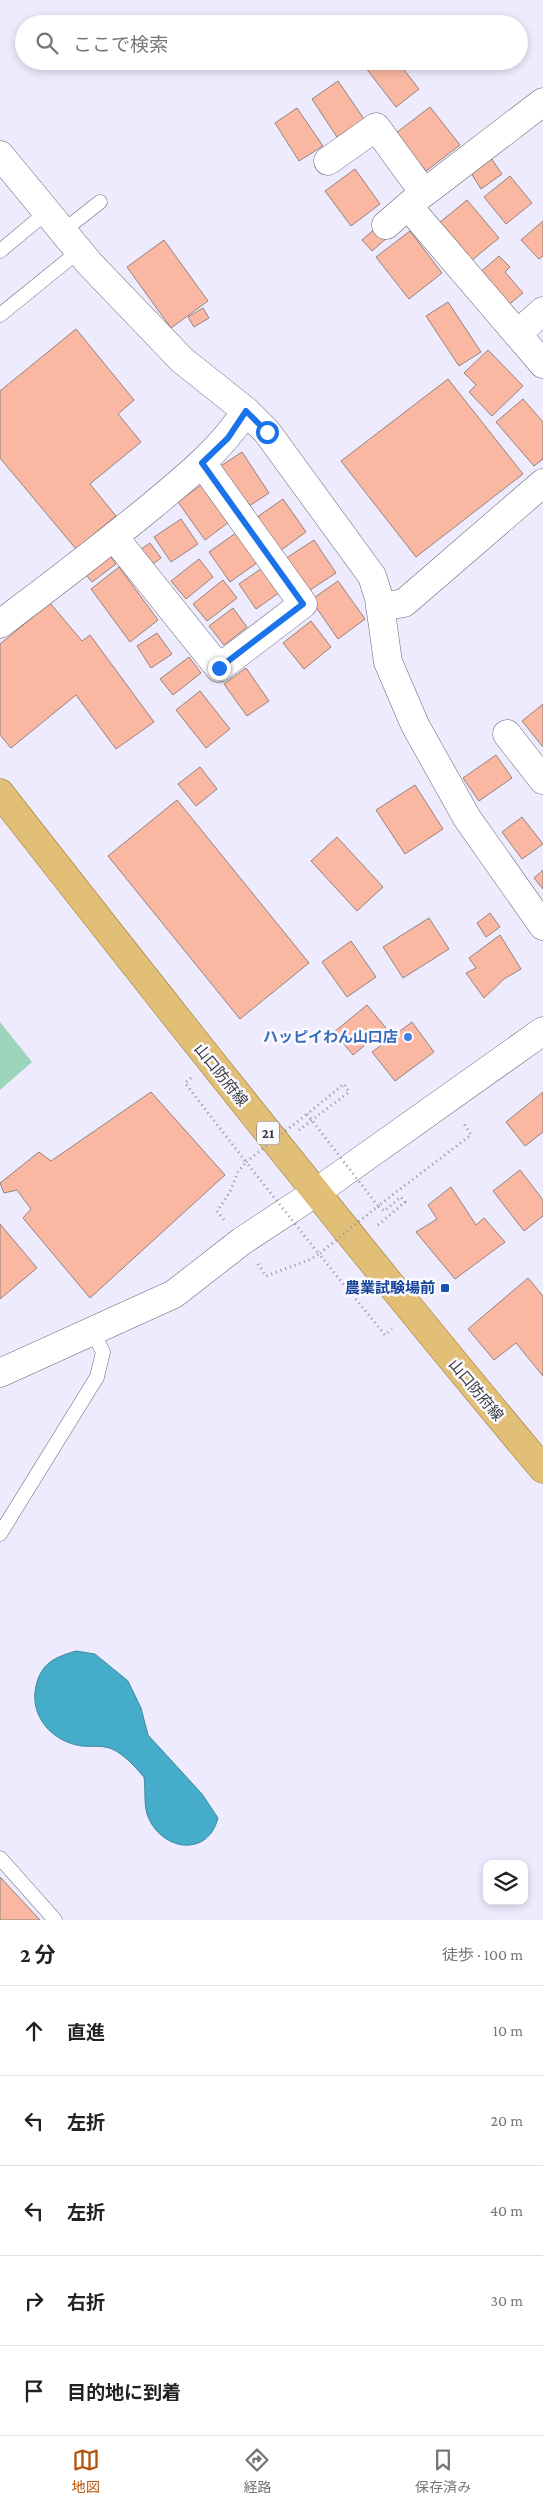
<!DOCTYPE html>
<html lang="ja">
<meta charset="utf-8">
<style>
:root{--surface:#fff;--page:#f2f2f2;--text:#222;--muted:#767676;--line:#e0e0e0;--accent:#b45309}
body{margin:0;font-family:"Crimson Pro","Noto Sans JP",serif;background:var(--page);color:var(--text)}
.controls{position:absolute;right:15px;bottom:15px;display:grid;overflow:hidden;border-radius:10px;box-shadow:0 2px 8px #0003}
.controls button{width:45px;height:45px;display:grid;place-items:center;padding:0;border:0;border-bottom:1px solid var(--line);background:var(--surface);color:var(--text);font:25px sans-serif}
.stop{position:absolute;width:15px;height:15px;margin:-11px;border:4px solid #1a73e8;border-radius:50%;background:#fff}
.stop.end{background:#1a73e8;border-color:#fff;box-shadow:0 1px 5px #0008}
.list{margin:0;padding:0;list-style:none}
h2{display:flex;justify-content:space-between;align-items:center;height:65px;margin:0;padding:0 20px;font-size:21px}
h2 small{font-size:16px;font-weight:400;color:var(--muted)}
.list li{display:grid;grid-template-columns:32px 1fr auto;gap:15px;align-items:center;box-sizing:border-box;height:90px;padding:0 20px;border-top:1px solid var(--line)}
.list b{display:block;font-size:19px;white-space:nowrap}
.list em{font-size:16px;font-style:normal;color:var(--muted)}
.icon{flex:none;width:28px;height:28px;fill:none;stroke:currentColor;stroke-width:2;stroke-linecap:round;stroke-linejoin:round}
.map{position:relative;flex:none;width:543px;height:1920px;overflow:hidden}
.search{position:absolute;background:var(--surface);box-shadow:0 2px 8px #0003;left:15px;right:15px;top:15px;height:55px;display:flex;align-items:center;gap:12px;box-sizing:border-box;padding:0 18px;border-radius:28px;color:var(--muted);font-size:19px}
.sheet{height:515px;background:var(--surface)}
nav{display:flex;justify-content:space-around;align-items:center;box-sizing:border-box;height:70px;border-top:1px solid var(--line);background:var(--surface);font-size:14px;color:var(--muted)}
nav a{display:grid;justify-items:center;gap:2px}
nav .on{color:var(--accent)}
.map>svg:first-child{display:block}
.green{fill:#9cd5bb}
.water{fill:#45acc9;stroke:#41899f}
.building{fill:#fab8a3;stroke:#95827c}
.lines{fill:none;stroke-linecap:round;stroke-linejoin:round}
.service-casing{stroke:#666474;stroke-width:15}
.minor-casing{stroke:#666474;stroke-width:29}
.tertiary-casing{stroke:#666474;stroke-width:29}
.primary-casing{stroke:#9a7427;stroke-width:29}
.path{stroke:#9593a0;stroke-width:3;stroke-dasharray:1 4;stroke-linecap:butt}
.service{stroke:#fff;stroke-width:14}
.minor{stroke:#fff;stroke-width:28}
.tertiary{stroke:#fff;stroke-width:28}
.primary{stroke:#e2bf76;stroke-width:28}
.path-bridge{stroke:#9593a0;stroke-width:3;stroke-dasharray:1 4;stroke-linecap:butt}
.route{stroke:#1a73e8;stroke-width:6}
.shop-dot{fill:#3f7fe0;stroke:#fbfafe;stroke-width:2}
.transit-dot{fill:#1a4fb4;stroke:#fbfafe;stroke-width:2}
.labels{text-anchor:middle;dominant-baseline:central;stroke-width:5;stroke-linejoin:round;paint-order:stroke}
.shield{fill:#fbfafe;stroke:#727278;stroke-width:1}
.shield-label{font-size:14px;font-weight:bold;fill:#38373e}
.shop-label{font-size:15px;font-weight:bold;fill:#366cbe;stroke:#fbfafe;text-anchor:end}
.street-label{font-size:15px;fill:#38373e;stroke:#fbfafe}
.transit-label{font-size:15px;font-weight:bold;fill:#164399;stroke:#fbfafe;text-anchor:end}
</style>
<div class="map">
<svg width="543" height="1920" viewBox="0 0 543 1920">
<rect width="100%" height="100%" fill="#eeebfe"/>
<!-- green -->
<path class="green" d="M 0,1022 L 32,1062 L 0,1090 Z"/>
<!-- water -->
<path class="water" d="M 76,1651 L 95,1654 L 128,1681 L 141,1708 L 148,1735 L 202,1794 L 218,1818 C 208,1857 164,1851 149,1819 C 143,1807 146,1791 144,1777 C 135,1767 125,1755 112,1749 C 103,1745 92,1747 82,1746 C 52,1742 29,1716 36,1686 C 41,1663 55,1657 76,1651 Z"/>
<!-- building -->
<path class="building" d="M 365,61 L 397,61 L 419,89 L 396,107 L 362,63 Z
M 338,81 L 364,119 L 337,137 L 312,99 Z
M 430,107 L 460,145 L 426,171 L 396,133 Z
M 297,108 L 323,146 L 299,161 L 275,123 Z
M 491,158 L 502,174 L 481,189 L 471,173 Z
M 355,169 L 380,204 L 351,226 L 325,191 Z
M 510,176 L 532,203 L 506,224 L 484,197 Z
M 467,200 L 499,238 L 471,261 L 439,223 Z
M 543,221 L 543,256 L 539,259 L 521,240 Z
M 378,226 L 388,237 L 372,251 L 362,240 Z
M 410,231 L 442,273 L 409,299 L 376,257 Z
M 164,240 L 208,301 L 171,328 L 127,267 Z
M 499,256 L 510,267 L 505,272 L 523,293 L 506,307 L 478,274 Z
M 448,302 L 481,352 L 459,366 L 426,316 Z
M 203,308 L 209,318 L 194,327 L 188,317 Z
M 76,329 L 134,400 L 118,414 L 141,442 L 90,484 L 116,516 L 76,549 L 0,458 L 0,391 Z
M 488,350 L 523,386 L 492,416 L 469,392 L 476,385 L 464,373 Z
M 448,379 L 523,474 L 416,557 L 341,461 Z
M 523,399 L 543,422 L 543,459 L 534,466 L 496,422 Z
M 242,452 L 269,493 L 246,508 L 219,467 Z
M 201,485 L 229,522 L 205,540 L 178,502 Z
M 283,499 L 306,532 L 277,553 L 253,520 Z
M 181,519 L 198,544 L 171,562 L 154,537 Z
M 240,530 L 261,560 L 230,582 L 209,552 Z
M 314,540 L 336,573 L 307,592 L 285,559 Z
M 150,543 L 161,558 L 149,567 L 138,551 Z
M 107,552 L 116,564 L 92,582 L 82,570 Z
M 199,559 L 213,577 L 186,599 L 171,581 Z
M 265,566 L 283,590 L 256,609 L 239,584 Z
M 119,567 L 158,620 L 130,642 L 91,589 Z
M 223,580 L 237,598 L 207,621 L 193,604 Z
M 338,581 L 365,619 L 338,639 L 311,600 Z
M 50,603 L 82,641 L 90,635 L 154,722 L 116,749 L 76,695 L 11,748 L 0,735 L 0,644 Z
M 233,608 L 247,627 L 224,645 L 209,626 Z
M 311,621 L 331,647 L 304,669 L 283,643 Z
M 157,633 L 172,654 L 151,668 L 137,646 Z
M 189,657 L 201,673 L 173,695 L 160,679 Z
M 246,668 L 269,701 L 247,716 L 224,684 Z
M 200,691 L 230,729 L 206,748 L 176,710 Z
M 543,704 L 543,747 L 522,721 Z
M 496,755 L 512,778 L 479,801 L 463,778 Z
M 200,767 L 217,789 L 196,806 L 178,784 Z
M 415,785 L 443,829 L 405,854 L 376,810 Z
M 177,800 L 309,963 L 240,1019 L 108,856 Z
M 522,817 L 543,844 L 522,859 L 502,832 Z
M 337,837 L 383,887 L 357,911 L 311,861 Z
M 543,870 L 543,889 L 534,878 Z
M 490,913 L 500,927 L 486,937 L 477,923 Z
M 429,918 L 449,949 L 403,978 L 383,947 Z
M 500,935 L 521,969 L 504,979 L 484,998 L 466,973 L 476,968 L 469,958 Z
M 351,941 L 376,977 L 347,997 L 322,962 Z
M 367,1005 L 386,1028 L 353,1055 L 334,1032 Z
M 412,1022 L 434,1052 L 395,1081 L 372,1052 Z
M 151,1092 L 225,1175 L 90,1298 L 23,1218 L 31,1209 L 17,1190 L 4,1193 L 0,1183 L 39,1152 L 51,1161 Z
M 543,1092 L 543,1132 L 525,1146 L 506,1122 Z
M 520,1170 L 543,1200 L 543,1216 L 524,1231 L 493,1191 Z
M 451,1187 L 476,1225 L 484,1218 L 505,1242 L 455,1279 L 416,1232 L 437,1219 L 428,1205 Z
M 0,1224 L 37,1268 L 0,1299 Z
M 528,1278 L 543,1296 L 543,1376 L 516,1343 L 494,1360 L 468,1329 Z
M 0,1877 L 40,1920 L 0,1920 Z"/>
<g class="lines">
<!-- service casing -->
<g class="service-casing">
<path id="service" d="M 63,231 L 100,202
M 0,251 L 47,212
M 0,315 L 79,251
M 0,1534 L 97,1377 L 103,1352 L 93,1332
M 0,1858 L 55,1920"/>
</g>
<!-- minor casing -->
<g class="minor-casing">
<path id="minor" d="M 0,155 L 89,263 L 182,360 L 246,411 L 267,432 L 372,576 L 379,598 L 388,662 L 415,725 L 467,818 L 543,926
M 328,161 L 376,127 L 424,193 L 543,102
M 408,206 L 543,364
M 386,225 L 422,194
M 517,334 L 543,311
M 114,537 L 219,668 L 303,604 L 202,463
M 380,607 L 404,603 L 543,483
M 0,624 C 52,585 103,546 153,505 C 190,474 219,451 246,411
M 507,734 L 543,780
M 0,1373 L 174,1294 L 242,1241 L 315,1193"/>
</g>
<!-- tertiary casing -->
<g class="tertiary-casing">
<path id="tertiary" d="M 315,1193 L 543,1031"/>
</g>
<!-- primary casing -->
<g class="primary-casing">
<path id="primary" d="M 0,793 C 178,1021 357,1247 543,1469"/>
</g>
<!-- path -->
<path class="path" d="M 191,1078 L 185,1083 L 246,1162 L 238,1172 L 230,1192 L 217,1211 L 225,1221
M 299,1130 L 349,1092 L 344,1084 L 307,1114
M 378,1225 L 405,1202 L 401,1197 L 384,1211 L 378,1206 L 471,1135 L 463,1122
M 258,1264 L 266,1276 L 311,1259 L 319,1254 L 385,1335 L 392,1329"/>
<!-- service -->
<use href="#service" class="service"/>
<!-- minor -->
<use href="#minor" class="minor"/>
<!-- tertiary -->
<use href="#tertiary" class="tertiary"/>
<!-- primary -->
<use href="#primary" class="primary"/>
<!-- path-bridge -->
<path class="path-bridge" d="M 307,1114 L 378,1206 L 319,1254 L 246,1162 Z"/>
</g>
<g class="lines">
<!-- route -->
<path class="route" d="M 219,668 L 303,604 L 202,463 L 228,438 L 246,411 L 267,432"/>
</g>
<!-- markers -->
<circle class="shop-dot" cx="408" cy="1037" r="5"/>
<rect class="transit-dot" x="440" y="1283" width="10" height="10" rx="2.5"/>
<g class="labels">
<!-- shield labels -->
<rect class="shield" x="257" y="1121.5" width="22" height="23" rx="4"/>
<g class="shield-label">
<text x="268" y="1133">21</text>
</g>
<!-- shop labels -->
<g class="shop-label">
<text x="398" y="1037">ハッピイわん山口店</text>
</g>
<!-- street labels -->
<g class="street-label">
<text transform="translate(221 1075) rotate(51)">山口防府線</text>
<text transform="translate(476 1390) rotate(50)">山口防府線</text>
</g>
<!-- transit labels -->
<g class="transit-label">
<text x="435" y="1288">農業試験場前</text>
</g>
</g>
</svg>
<div class="controls">
<button><svg class="icon" aria-label="layers" viewBox="0 0 24 24"><path d="M12 4l9 5-9 5-9-5zM3 14l9 5 9-5"/></svg></button>
</div>
<div class="stop" style="left:267px;top:432px"></div>
<div class="stop end" style="left:219px;top:668px"></div>
<div class="search"><svg class="icon" aria-label="search" viewBox="0 0 24 24"><circle cx="10" cy="10" r="6"/><path d="M15 15l6 6"/></svg>ここで検索</div>
</div>
<section class="sheet">
<h2>2 分<small>徒歩 · 100 m</small></h2>
<ul class="list">
<li><svg class="icon" aria-label="ahead" viewBox="0 0 24 24"><path d="M12 20V5M6 11l6-6 6 6"/></svg><div><b>直進</b></div><em>10 m</em></li>
<li><svg class="icon" aria-label="left" viewBox="0 0 24 24"><path d="M17 20v-9H6M10 6l-5 5 5 5"/></svg><div><b>左折</b></div><em>20 m</em></li>
<li><svg class="icon" aria-label="left" viewBox="0 0 24 24"><path d="M17 20v-9H6M10 6l-5 5 5 5"/></svg><div><b>左折</b></div><em>40 m</em></li>
<li><svg class="icon" aria-label="right" viewBox="0 0 24 24"><path d="M7 20v-9h11M14 6l5 5-5 5"/></svg><div><b>右折</b></div><em>30 m</em></li>
<li><svg class="icon" aria-label="arrive" viewBox="0 0 24 24"><path d="M6 21V4h12l-3 4 3 4H6"/></svg><div><b>目的地に到着</b></div></li>
</ul>
</section>
<nav>
<a class="on"><svg class="icon" aria-label="map" viewBox="0 0 24 24"><path d="M3 6l6-2 6 2 6-2v14l-6 2-6-2-6 2zM9 4v14M15 6v14"/></svg>地図</a>
<a><svg class="icon" aria-label="directions" viewBox="0 0 24 24"><path d="M12 3l9 9-9 9-9-9zM9 14v-3h6M13 9l2 2-2 2"/></svg>経路</a>
<a><svg class="icon" aria-label="saved" viewBox="0 0 24 24"><path d="M7 4h10v16l-5-4-5 4z"/></svg>保存済み</a>
</nav>
